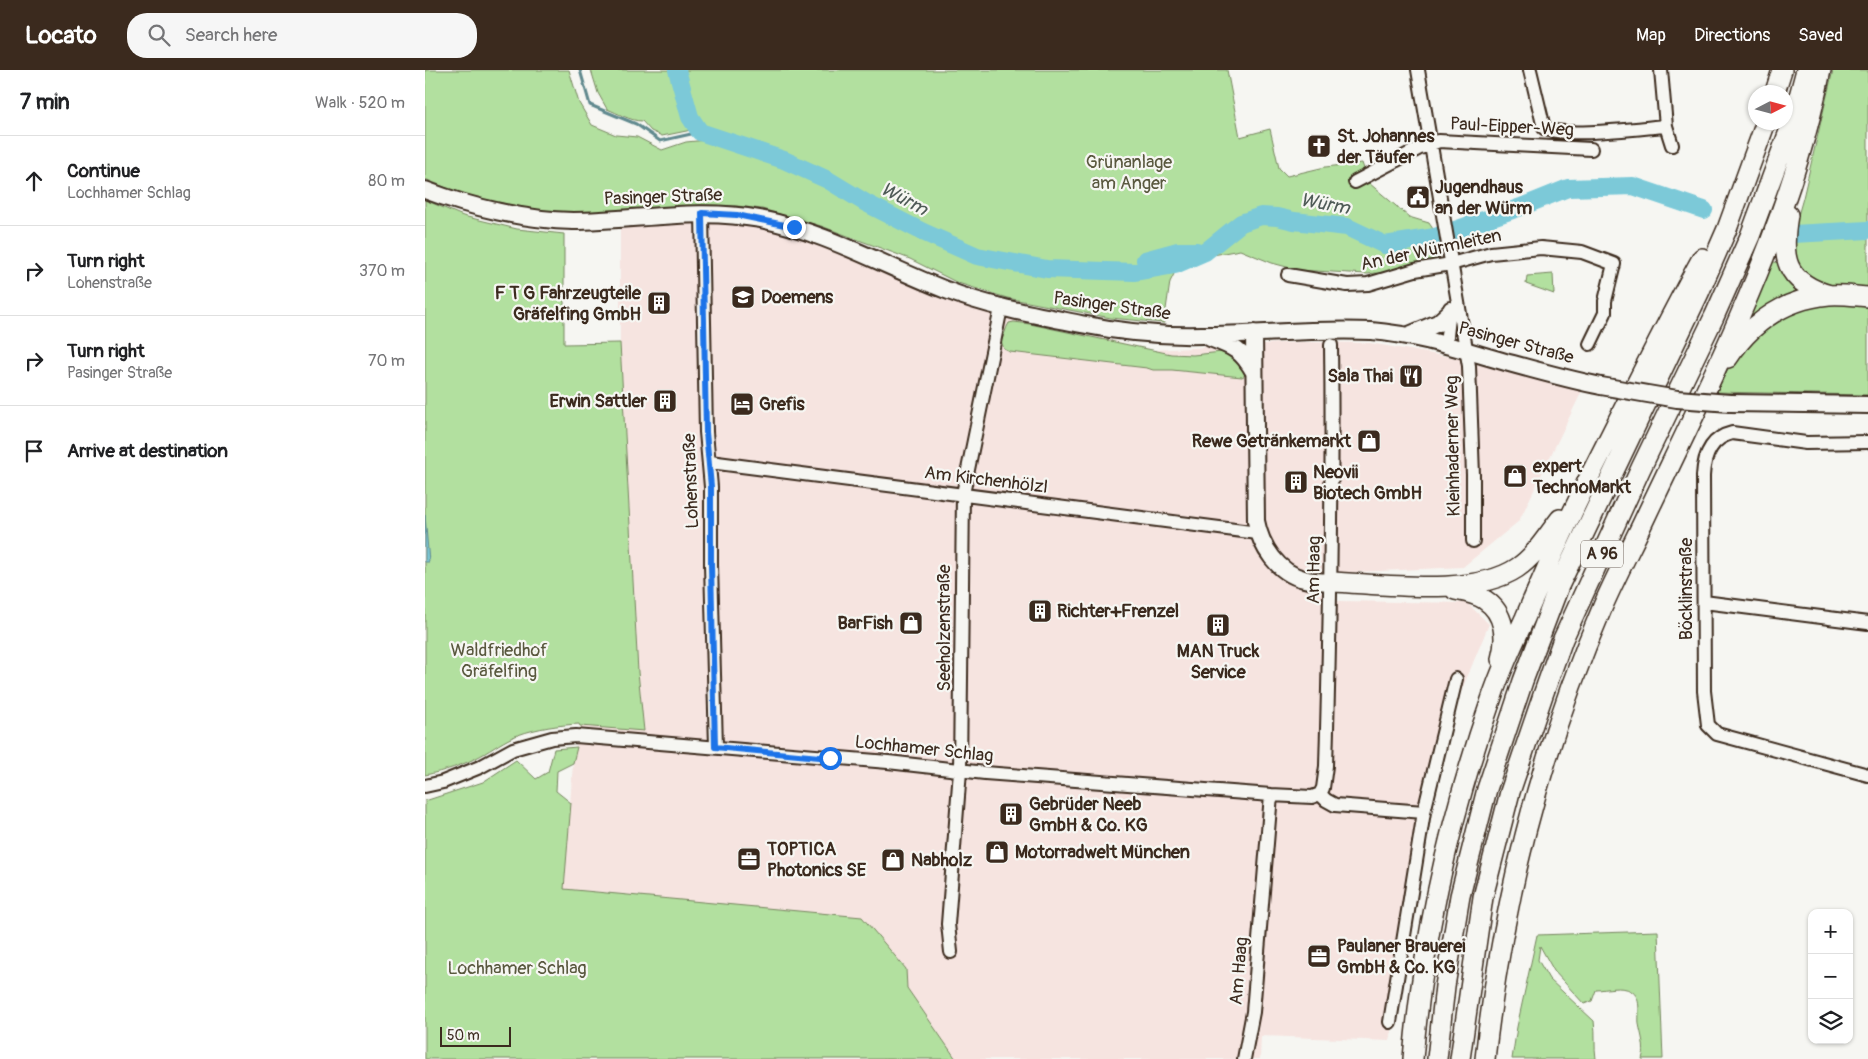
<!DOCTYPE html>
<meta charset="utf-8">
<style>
:root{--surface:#fff;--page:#f6f6f6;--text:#202124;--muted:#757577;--line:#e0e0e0;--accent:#3b2a1e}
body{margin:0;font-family:Pangolin,sans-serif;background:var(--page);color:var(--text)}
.controls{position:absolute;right:15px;bottom:15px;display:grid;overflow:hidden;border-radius:10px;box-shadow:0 1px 4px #0004}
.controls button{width:45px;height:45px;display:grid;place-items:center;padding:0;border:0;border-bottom:1px solid var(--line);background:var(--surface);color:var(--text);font:25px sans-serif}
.compass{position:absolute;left:1323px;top:15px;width:45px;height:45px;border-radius:50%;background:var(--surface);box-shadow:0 1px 4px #0004;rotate:84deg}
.scale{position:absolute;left:15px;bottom:12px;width:71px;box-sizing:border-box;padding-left:5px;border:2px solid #3b2a1e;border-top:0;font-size:14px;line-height:18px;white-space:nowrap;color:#3b2a1e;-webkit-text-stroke:4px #f6f6f2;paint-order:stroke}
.stop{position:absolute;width:15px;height:15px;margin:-11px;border:4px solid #1a73e8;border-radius:50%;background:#fff}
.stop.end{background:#1a73e8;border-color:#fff;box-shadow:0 1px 5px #0008}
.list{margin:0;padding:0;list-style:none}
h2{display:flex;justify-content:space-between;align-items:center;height:65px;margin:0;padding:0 20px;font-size:21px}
h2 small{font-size:16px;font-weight:400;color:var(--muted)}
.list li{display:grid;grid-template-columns:32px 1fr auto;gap:15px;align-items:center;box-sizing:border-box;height:90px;padding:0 20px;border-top:1px solid var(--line)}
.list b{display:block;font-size:19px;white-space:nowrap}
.list p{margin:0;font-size:16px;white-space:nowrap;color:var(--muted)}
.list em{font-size:16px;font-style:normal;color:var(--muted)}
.icon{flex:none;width:28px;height:28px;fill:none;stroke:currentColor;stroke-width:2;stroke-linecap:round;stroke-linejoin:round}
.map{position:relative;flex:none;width:1443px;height:989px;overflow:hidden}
header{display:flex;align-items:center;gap:30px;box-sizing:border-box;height:70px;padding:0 25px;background:var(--accent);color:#fff}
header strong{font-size:24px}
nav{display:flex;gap:28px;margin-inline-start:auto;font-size:18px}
.search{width:350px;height:45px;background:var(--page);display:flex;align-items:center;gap:12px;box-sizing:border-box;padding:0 18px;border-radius:20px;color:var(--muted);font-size:19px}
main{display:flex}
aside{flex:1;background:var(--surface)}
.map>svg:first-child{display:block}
.built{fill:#f6e4e0}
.green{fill:#b2e09f;stroke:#76855e}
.water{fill:#7bc9d8;stroke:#61898e}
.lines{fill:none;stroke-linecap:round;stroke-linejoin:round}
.stream{stroke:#61898e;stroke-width:3}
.river{stroke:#7bc9d8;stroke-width:18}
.minor-casing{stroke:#3b2a1e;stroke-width:16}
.major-casing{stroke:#3b2a1e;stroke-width:20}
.highway-casing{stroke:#3b2a1e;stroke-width:22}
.minor{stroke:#f6f6f2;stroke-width:12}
.major{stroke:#f6f6f2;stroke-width:16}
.highway{stroke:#f6f6f2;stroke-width:19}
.major-bridge-casing{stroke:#3b2a1e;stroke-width:20;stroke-linecap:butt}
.major-bridge{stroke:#f6f6f2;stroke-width:16}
.route{stroke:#1a73e8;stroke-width:6}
.labels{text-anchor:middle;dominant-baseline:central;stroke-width:4.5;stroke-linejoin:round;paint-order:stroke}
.shield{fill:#f6f6f2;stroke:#73675e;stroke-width:1}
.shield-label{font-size:16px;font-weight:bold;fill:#3b2a1e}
.street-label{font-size:18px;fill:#3b2a1e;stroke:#f6f6f2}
.poi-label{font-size:18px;font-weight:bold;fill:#3b2a1e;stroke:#f6f6f2;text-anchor:start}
.park-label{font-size:18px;fill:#59583e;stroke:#f6f6f2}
.water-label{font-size:19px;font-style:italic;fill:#4e5a56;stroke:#f6f6f2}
</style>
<header>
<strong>Locato</strong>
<div class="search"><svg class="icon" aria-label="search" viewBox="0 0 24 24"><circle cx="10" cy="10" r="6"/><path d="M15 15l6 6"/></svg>Search here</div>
<nav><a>Map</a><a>Directions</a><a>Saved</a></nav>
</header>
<main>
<aside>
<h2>7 min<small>Walk · 520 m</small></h2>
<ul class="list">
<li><svg class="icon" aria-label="ahead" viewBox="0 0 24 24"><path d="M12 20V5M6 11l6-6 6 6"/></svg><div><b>Continue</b><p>Lochhamer Schlag</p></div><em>80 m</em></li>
<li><svg class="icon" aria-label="right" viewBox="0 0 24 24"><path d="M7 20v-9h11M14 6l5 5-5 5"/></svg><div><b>Turn right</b><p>Lohenstraße</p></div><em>370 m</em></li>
<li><svg class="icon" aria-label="right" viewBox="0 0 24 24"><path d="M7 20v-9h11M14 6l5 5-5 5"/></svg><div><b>Turn right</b><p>Pasinger Straße</p></div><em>70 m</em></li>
<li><svg class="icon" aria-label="arrive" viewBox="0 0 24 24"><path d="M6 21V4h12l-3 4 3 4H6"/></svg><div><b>Arrive at destination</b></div></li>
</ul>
</aside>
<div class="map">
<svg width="1443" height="989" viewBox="0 0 1443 989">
<rect width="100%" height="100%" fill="#f6f6f2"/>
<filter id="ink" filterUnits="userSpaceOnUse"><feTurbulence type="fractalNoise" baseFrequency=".02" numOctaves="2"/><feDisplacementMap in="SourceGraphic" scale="10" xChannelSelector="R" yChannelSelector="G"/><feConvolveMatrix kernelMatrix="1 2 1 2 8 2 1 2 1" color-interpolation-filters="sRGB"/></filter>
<g filter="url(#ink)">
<!-- built -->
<path class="built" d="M 258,151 L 312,154 L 365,164 L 517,225 L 589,248 L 729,280 L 877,272 L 945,273 L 1031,288 L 1157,321 L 1094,451 L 1038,497 L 913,503 L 913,531 L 1042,533 L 1064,554 L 1029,639 L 1004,745 L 965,971 L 836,966 L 835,989 L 531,989 L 482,918 L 480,898 L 139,819 L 148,693 L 155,656 L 219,660 L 213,602 L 195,273 L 195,159 Z"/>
<!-- green -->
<path class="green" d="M 0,0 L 144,0 L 154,33 L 167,55 L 191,65 L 212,67 L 237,80 L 261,72 L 282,70 L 329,87 L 336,77 L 325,75 L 281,57 L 237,66 L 226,61 L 217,51 C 205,51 193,43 182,39 L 173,23 L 166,0 L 802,0 L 815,67 L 845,59 L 854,98 L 862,106 L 900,97 L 937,93 L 944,113 L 984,147 L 1004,153 L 1008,159 L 1013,182 L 1010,190 L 994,192 L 970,201 L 942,204 L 873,200 L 847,193 L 815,180 L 788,185 L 751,200 L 745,212 L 739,253 L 686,248 L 582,228 L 533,213 L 485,189 L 396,156 L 337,139 L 312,136 L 276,135 L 170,143 L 127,143 L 41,126 L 0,109 Z
M 1408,0 L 1443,0 L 1443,219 L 1402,217 L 1383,210 L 1367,188 L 1368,163 L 1378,128 Z
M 0,130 L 38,146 L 92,159 L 139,164 L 139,274 L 195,273 L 213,602 L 219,661 L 155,656 L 154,654 C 134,655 112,658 93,665 C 79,670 68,679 55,686 C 38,695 20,701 0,705 Z
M 1346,191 L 1357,194 L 1383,222 L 1319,260 Z
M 1128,204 L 1129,224 L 1101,214 L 1102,206 Z
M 1385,233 L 1443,234 L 1443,325 L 1289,322 L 1316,278 L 1347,248 Z
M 589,252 L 605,254 L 746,284 L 768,285 L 797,282 L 814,294 L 822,304 L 817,307 L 747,300 L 728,300 L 722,298 L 585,282 L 579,279 L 576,271 C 580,265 580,259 584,253 Z
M 152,677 L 148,693 L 132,701 L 131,721 L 146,733 L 139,819 L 437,847 L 481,899 L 482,918 L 531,989 L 0,989 L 0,731 L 58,712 L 91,690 L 111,709 L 123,702 L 129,679 Z
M 1233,861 L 1238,989 L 1217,989 C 1221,978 1216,965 1214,954 C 1213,944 1217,927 1206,921 C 1197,915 1181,920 1171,920 L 1167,931 L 1159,934 L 1129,901 L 1115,876 L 1113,890 L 1124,909 L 1169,951 C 1171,964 1169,977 1171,989 L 1087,989 L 1092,957 L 1112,865 Z"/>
<!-- water -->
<path class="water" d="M 0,445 L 4,492 L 0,492 Z"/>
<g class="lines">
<!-- stream -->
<path class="stream" d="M 155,0 L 165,35 L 211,54 L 235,71 L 275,62"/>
<!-- river -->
<path class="river" d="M 252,0 L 265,47 L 275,62 L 359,90 L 403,110 L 441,133 L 498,162 L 552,186 L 622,199 L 710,202 L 750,195 L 780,182 L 816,153 L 836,146 L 852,147 L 869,151 L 922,157 L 960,175 L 1010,167 L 1096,137 L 1143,118 L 1208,116 L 1279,140
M 1368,164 L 1443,160
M 720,190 L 753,181 L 772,181"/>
<!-- minor casing -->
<g class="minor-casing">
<path id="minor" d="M 993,0 L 1044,296 L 1048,405 L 1048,471
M 1105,0 L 1119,58 C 1139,68 1215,58 1241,56
M 1236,0 L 1241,56 L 1247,75
M 930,112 L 995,78 L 1014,71 L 1166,79
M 277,143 L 281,362 L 286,417 L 286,495 L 291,677
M 863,205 L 922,215 L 943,214 L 990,200 L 1026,194 L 1066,183 L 1116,178 L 1157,182 L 1189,194 L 1180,231 L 1180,243 L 1165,274
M 1021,275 L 1025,238
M 1443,372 L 1381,373 L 1307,363 C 1286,368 1279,386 1278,406 L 1279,621 L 1283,655 L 1292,664 L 1443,705
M 285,392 L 833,463
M 1279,532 L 1443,553
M 0,716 L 18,712 L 55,697 L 88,679 L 127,668 L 151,666 L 463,692 L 560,703 L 846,725 L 887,727 L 895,724
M 895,724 L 898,718 L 901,696 C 905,555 908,416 906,275
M 895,724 L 901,730 L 910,735 L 999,742
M 526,882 L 523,854 L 535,701 L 538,424 L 576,238
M 965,952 L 999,742 L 1031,609
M 819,989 L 828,942 L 846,725"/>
</g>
<!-- major casing -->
<g class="major-casing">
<path id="major" d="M 0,120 C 45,137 100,150 148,151 C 211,151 272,137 335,149 C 401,162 459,196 521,220 C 565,237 611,245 656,254 C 696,262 736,266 777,265 C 833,265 890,258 946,261 C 995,265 1041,281 1088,294 C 1117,302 1146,310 1176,316
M 829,263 L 831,451 C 836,477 853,503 879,509 C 888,512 898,511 907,512
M 982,266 L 1013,253 L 1025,242
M 785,268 C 809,277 817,280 829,302
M 1305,333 L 1443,335"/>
</g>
<!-- highway casing -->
<g class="highway-casing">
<path id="highway" d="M 1350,22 L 1357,0
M 1363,145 C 1356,187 1359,212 1405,225
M 1303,288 C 1327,252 1360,229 1404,225 C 1417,224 1430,226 1443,227
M 907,512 C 958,514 1049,527 1092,498 C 1110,486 1121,467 1135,449
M 1030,520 C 1040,522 1052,524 1060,530 C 1080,543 1082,568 1076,589
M 988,989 C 998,866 1026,744 1067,627 C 1076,600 1088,574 1100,548 C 1127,484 1156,422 1188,360 C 1217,302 1246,244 1277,188
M 1012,989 L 1020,916 L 1035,826 L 1062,719 L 1098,611 L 1134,516 L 1274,223 L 1302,159 L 1341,52
M 1035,989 L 1058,827 L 1085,722 L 1118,625 L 1138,569 L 1159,523 L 1216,398 L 1289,247 L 1325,166 L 1366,56 L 1381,0
M 1060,989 C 1077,832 1115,682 1178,536 C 1191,506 1207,476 1221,446 C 1289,303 1365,157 1396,0"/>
</g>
<!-- minor -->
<use href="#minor" class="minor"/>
<!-- major -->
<use href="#major" class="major"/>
<!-- highway -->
<use href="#highway" class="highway"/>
<!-- major-bridge casing -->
<g class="major-bridge-casing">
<path id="major-bridge" d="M 1176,316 L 1252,329 L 1305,333"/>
</g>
<!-- major-bridge -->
<use href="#major-bridge" class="major-bridge"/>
</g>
</g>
<g class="lines" filter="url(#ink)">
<!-- route -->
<path class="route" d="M 369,157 L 312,145 L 277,143 L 281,362 L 286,417 L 286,495 L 290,677 L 405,688"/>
</g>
<!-- icons -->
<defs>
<g id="church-square" transform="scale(1.25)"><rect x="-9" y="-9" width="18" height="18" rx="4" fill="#3b2a1e" stroke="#f6f6f2"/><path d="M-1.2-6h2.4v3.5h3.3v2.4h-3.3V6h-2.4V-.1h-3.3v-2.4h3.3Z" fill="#fff"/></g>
<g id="civic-square" transform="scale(1.25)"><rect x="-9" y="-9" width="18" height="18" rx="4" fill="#3b2a1e" stroke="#f6f6f2"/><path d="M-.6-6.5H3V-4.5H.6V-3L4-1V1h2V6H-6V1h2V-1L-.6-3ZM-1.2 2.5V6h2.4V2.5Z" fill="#fff"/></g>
<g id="university-square" transform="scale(1.25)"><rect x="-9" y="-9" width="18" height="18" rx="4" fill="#3b2a1e" stroke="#f6f6f2"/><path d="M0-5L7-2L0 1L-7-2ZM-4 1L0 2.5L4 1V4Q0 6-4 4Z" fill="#fff"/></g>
<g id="building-square" transform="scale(1.25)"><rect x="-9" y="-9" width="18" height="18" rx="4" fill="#3b2a1e" stroke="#f6f6f2"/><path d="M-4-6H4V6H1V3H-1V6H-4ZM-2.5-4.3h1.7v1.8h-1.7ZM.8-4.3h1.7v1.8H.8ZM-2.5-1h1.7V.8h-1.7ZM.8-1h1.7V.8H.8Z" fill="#fff"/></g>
<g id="restaurant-square" transform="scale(1.25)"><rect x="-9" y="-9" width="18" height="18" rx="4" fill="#3b2a1e" stroke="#f6f6f2"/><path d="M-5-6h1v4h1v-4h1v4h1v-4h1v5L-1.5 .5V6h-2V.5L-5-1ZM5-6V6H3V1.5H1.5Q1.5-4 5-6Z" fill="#fff"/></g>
<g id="hotel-square" transform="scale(1.25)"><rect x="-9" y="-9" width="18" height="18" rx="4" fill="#3b2a1e" stroke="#f6f6f2"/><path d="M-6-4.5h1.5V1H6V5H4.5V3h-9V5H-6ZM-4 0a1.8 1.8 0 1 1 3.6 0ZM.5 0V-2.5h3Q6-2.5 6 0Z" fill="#fff"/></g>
<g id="shop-square" transform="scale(1.25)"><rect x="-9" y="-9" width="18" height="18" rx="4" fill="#3b2a1e" stroke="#f6f6f2"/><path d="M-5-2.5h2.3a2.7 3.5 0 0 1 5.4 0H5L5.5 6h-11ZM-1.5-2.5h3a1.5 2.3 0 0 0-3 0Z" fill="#fff"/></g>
<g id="office-square" transform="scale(1.25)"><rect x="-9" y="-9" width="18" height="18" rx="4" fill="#3b2a1e" stroke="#f6f6f2"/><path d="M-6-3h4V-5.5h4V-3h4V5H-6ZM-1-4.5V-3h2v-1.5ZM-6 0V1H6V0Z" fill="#fff"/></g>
</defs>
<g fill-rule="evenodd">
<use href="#church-square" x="894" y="76"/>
<use href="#civic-square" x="993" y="127"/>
<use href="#university-square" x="318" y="227"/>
<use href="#building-square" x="234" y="233"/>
<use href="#restaurant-square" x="986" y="306"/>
<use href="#building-square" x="240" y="331"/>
<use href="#hotel-square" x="317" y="334"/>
<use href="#shop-square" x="944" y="371"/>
<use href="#shop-square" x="1090" y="406"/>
<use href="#building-square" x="871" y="412"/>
<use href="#building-square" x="615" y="541"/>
<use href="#shop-square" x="486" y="553"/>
<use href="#building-square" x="793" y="555"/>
<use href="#building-square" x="586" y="744"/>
<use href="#shop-square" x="572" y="782"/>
<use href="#office-square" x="324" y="789"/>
<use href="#shop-square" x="468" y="790"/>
<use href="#office-square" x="894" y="886"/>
</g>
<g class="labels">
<!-- shield labels -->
<rect class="shield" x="1156" y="470.5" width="42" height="27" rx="4"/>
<g class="shield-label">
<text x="1177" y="484">A 96</text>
</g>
<!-- street labels -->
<g class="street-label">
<text transform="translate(1087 57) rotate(3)">Paul-Eipper-Weg</text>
<text transform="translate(238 127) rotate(-2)">Pasinger Straße</text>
<text transform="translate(1006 180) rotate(-12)">An der Würmleiten</text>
<text transform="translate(687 236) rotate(8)">Pasinger Straße</text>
<text transform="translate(1091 273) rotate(15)">Pasinger Straße</text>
<text transform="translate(1028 376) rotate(-91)">Kleinhaderner Weg</text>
<text transform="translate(561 410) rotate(7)">Am Kirchenhölzl</text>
<text transform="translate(266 411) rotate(-92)">Lohenstraße</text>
<text transform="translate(889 500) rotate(-89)">Am Haag</text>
<text transform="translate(1261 519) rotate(-90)">Böcklinstraße</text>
<text transform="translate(519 558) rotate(-90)">Seeholzenstraße</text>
<text transform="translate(499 679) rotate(6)">Lochhamer Schlag</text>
<text transform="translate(814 901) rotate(-85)">Am Haag</text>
</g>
<!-- poi labels -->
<g class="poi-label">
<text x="912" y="66">St. Johannes<tspan x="912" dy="21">der Täufer</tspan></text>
<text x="1010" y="117">Jugendhaus<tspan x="1010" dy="21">an der Würm</tspan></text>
<text x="216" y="223" text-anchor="end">F T G Fahrzeugteile<tspan x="216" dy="21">Gräfelfing GmbH</tspan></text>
<text x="336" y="227">Doemens</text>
<text x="968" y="306" text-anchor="end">Sala Thai</text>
<text x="222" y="331" text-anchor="end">Erwin Sattler</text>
<text x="334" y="334">Grefis</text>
<text x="926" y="371" text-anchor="end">Rewe Getränkemarkt</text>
<text x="1108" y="396">expert<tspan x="1108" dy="21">TechnoMarkt</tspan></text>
<text x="888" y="402">Neovii<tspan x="888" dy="21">Biotech GmbH</tspan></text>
<text x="632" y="541">Richter+Frenzel</text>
<text x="468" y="553" text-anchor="end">BarFish</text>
<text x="793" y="581" text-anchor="middle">MAN Truck<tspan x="793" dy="21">Service</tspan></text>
<text x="604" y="734">Gebrüder Neeb<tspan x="604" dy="21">GmbH &amp; Co. KG</tspan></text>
<text x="342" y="779">TOPTICA<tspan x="342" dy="21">Photonics SE</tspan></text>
<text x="590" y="782">Motorradwelt München</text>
<text x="486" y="790">Nabholz</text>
<text x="912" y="876">Paulaner Brauerei<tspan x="912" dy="21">GmbH &amp; Co. KG</tspan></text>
</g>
<!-- park labels -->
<g class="park-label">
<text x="704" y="92">Grünanlage<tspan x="704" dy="21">am Anger</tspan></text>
<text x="74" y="580">Waldfriedhof<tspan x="74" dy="21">Gräfelfing</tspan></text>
<text x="92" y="898">Lochhamer Schlag</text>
</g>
<!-- water labels -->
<g class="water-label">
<text transform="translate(479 129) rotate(28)">Würm</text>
<text transform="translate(900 134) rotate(10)">Würm</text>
</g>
</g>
</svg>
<div class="controls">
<button>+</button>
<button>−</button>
<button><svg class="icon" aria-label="layers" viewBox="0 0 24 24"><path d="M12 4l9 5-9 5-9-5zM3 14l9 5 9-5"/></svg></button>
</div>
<svg class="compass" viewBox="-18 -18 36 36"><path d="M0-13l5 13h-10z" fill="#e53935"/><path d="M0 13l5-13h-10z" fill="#757577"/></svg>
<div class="scale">50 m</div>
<div class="stop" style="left:405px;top:688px"></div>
<div class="stop end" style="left:369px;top:157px"></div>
</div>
</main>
